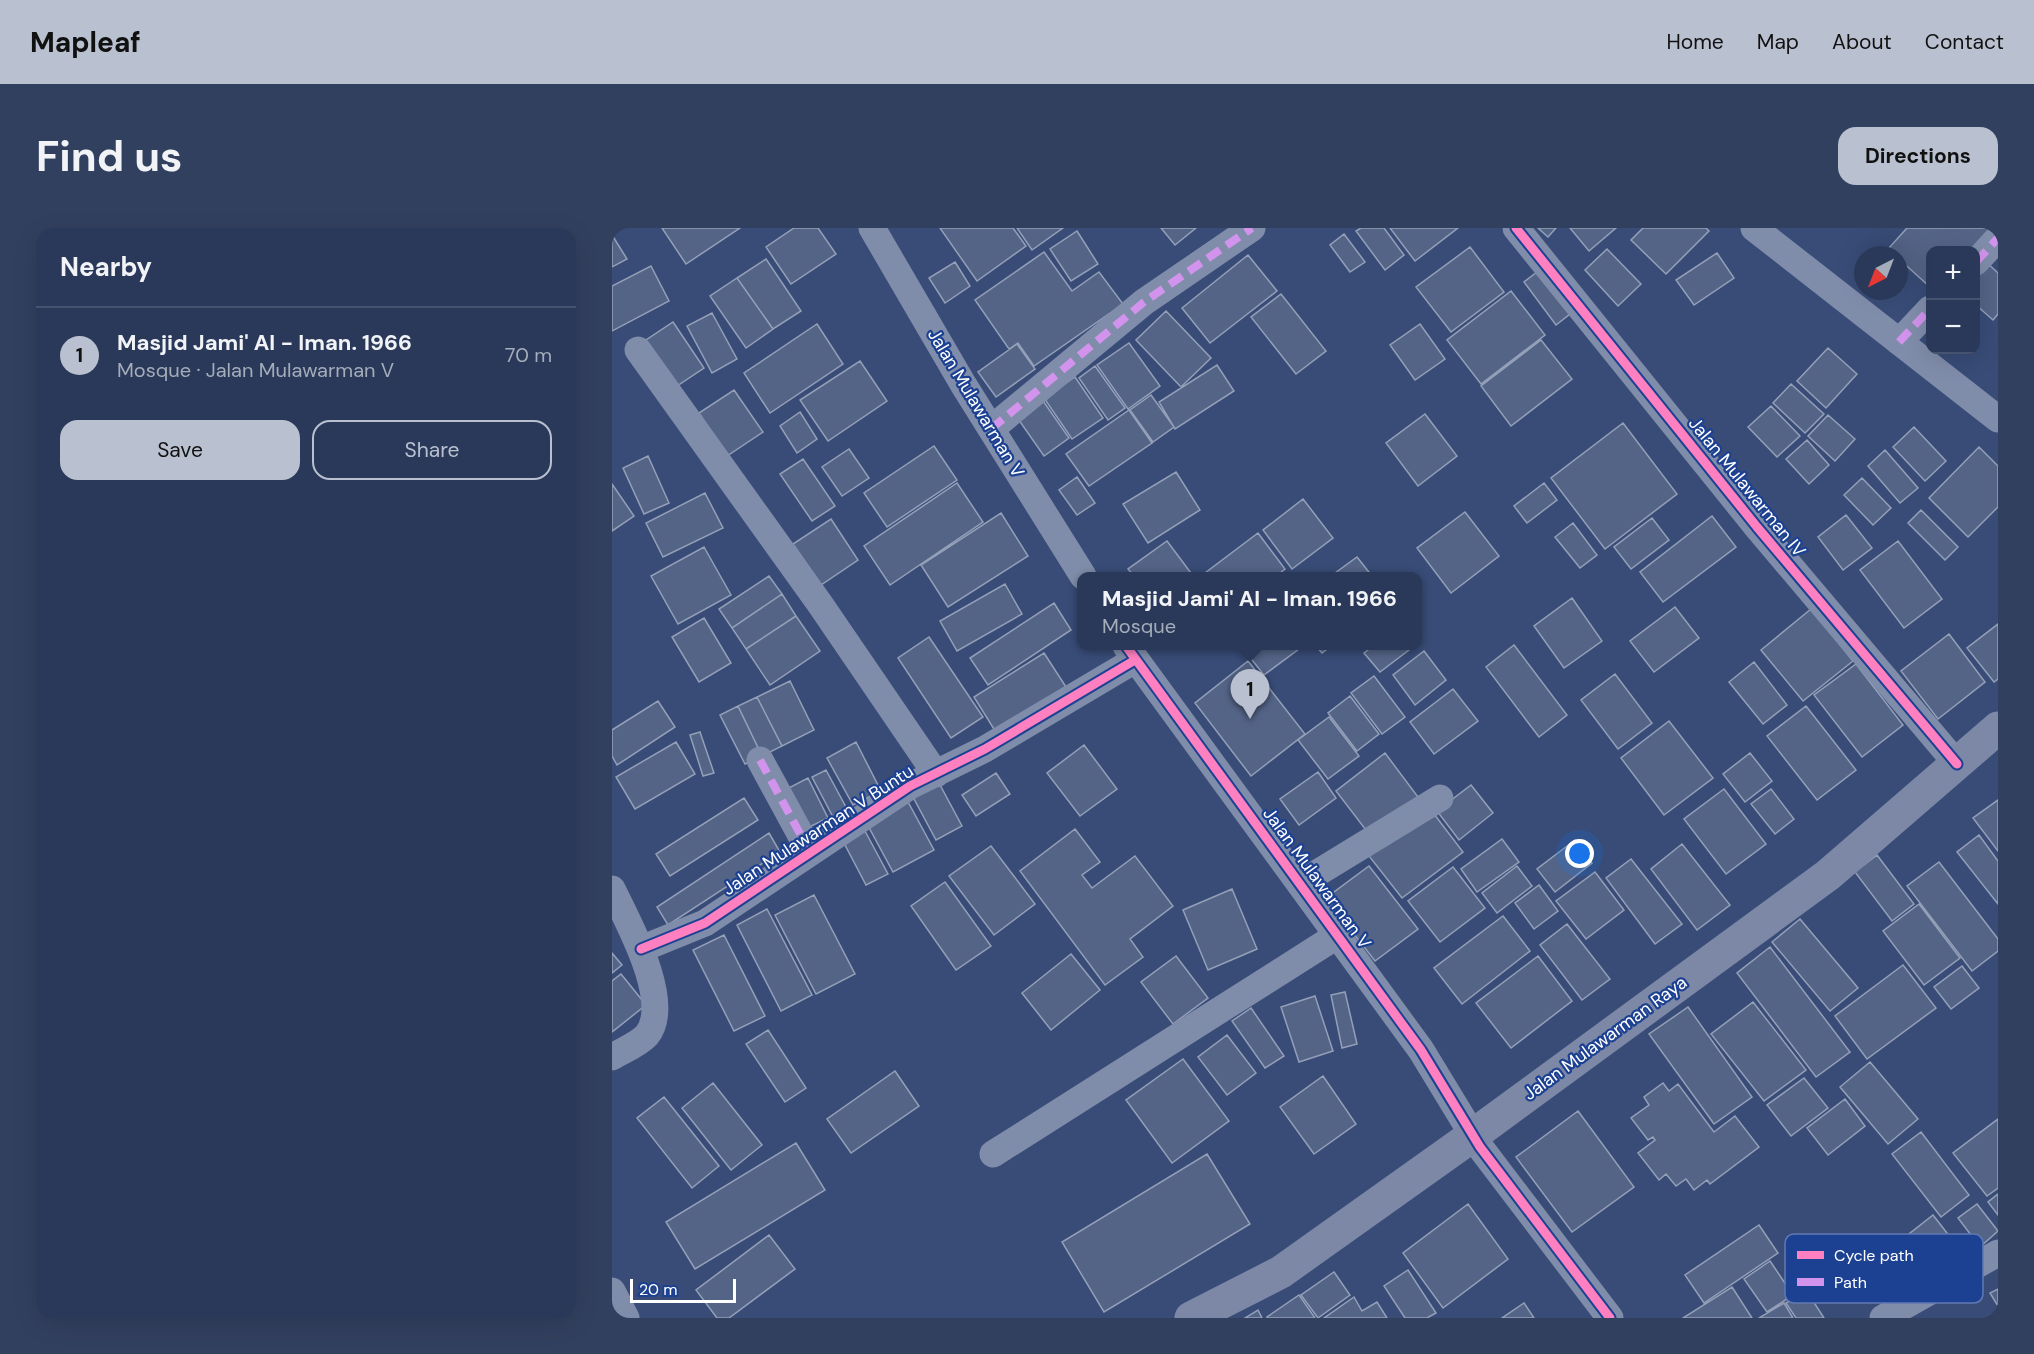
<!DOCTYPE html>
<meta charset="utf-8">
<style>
:root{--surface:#2a3959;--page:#32405f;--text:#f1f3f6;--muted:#a5acba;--line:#46536f;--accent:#b9c0cf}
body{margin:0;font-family:"DM Sans",sans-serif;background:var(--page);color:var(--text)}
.controls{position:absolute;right:18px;top:18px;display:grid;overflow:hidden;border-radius:12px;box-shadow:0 6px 24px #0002}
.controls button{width:54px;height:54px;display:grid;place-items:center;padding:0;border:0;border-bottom:2px solid var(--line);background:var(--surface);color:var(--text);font:30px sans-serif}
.compass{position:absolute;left:1242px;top:18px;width:54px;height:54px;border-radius:50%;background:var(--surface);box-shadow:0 6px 24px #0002;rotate:222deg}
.scale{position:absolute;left:18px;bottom:15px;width:106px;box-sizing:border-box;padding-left:6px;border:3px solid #fff;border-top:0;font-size:16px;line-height:21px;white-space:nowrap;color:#fff;-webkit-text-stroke:4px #1d4192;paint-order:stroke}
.you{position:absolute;left:968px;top:626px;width:21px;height:21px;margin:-15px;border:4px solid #fff;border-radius:50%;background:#1a73e8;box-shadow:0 0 0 9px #1a73e833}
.badge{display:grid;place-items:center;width:39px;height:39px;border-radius:50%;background:var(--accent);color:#111;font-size:20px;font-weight:700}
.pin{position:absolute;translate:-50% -50px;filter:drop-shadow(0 2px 3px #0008)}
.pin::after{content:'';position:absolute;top:32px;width:21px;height:18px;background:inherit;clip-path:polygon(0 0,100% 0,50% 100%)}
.popup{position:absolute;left:465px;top:344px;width:345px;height:78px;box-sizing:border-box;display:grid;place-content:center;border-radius:12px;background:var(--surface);filter:drop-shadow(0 2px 4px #0005);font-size:20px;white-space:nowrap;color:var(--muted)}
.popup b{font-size:22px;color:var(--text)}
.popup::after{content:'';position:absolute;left:50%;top:100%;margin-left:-12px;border:12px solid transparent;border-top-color:var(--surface)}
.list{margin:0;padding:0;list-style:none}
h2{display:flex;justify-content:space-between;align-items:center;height:78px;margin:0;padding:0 24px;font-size:26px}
h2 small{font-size:20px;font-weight:400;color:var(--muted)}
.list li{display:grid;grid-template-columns:39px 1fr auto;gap:18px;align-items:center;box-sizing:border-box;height:96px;padding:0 24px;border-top:2px solid var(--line)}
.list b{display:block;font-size:22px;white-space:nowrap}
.list p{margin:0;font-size:20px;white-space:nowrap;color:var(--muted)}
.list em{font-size:20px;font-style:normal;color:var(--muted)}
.actions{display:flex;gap:12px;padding:18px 24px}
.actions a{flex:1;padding:14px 0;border:2px solid var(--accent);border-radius:18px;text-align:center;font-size:21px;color:var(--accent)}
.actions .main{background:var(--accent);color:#111}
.map{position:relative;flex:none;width:1386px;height:1090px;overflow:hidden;border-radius:18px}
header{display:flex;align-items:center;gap:36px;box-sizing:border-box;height:84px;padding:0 30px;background:var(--accent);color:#111}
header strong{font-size:28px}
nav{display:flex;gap:33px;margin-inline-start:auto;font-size:21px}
.intro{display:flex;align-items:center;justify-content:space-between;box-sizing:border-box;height:144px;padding:0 36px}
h1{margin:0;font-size:42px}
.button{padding:15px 27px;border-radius:18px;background:var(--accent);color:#111;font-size:21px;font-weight:700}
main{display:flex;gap:36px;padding:0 36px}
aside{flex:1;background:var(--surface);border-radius:18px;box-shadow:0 6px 24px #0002}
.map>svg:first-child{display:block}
.building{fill:#546487;stroke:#94a0b8;stroke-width:1.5}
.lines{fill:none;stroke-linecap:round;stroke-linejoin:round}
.minor{stroke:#808daa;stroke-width:27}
.secondary{stroke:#7c88a6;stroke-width:33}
.quiet{stroke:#d193ec;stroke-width:8;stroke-dasharray:15 8;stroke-linecap:butt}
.cycleway-casing{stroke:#1d4192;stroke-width:13}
.cycleway{stroke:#ff80c0;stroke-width:9}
.labels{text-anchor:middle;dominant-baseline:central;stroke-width:4.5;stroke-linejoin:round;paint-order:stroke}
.street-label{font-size:18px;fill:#fff;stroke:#1d4192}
.key{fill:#1d4192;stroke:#617ab3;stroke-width:1.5}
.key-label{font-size:16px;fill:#fff}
</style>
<header>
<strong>Mapleaf</strong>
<nav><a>Home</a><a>Map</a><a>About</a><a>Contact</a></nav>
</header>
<div class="intro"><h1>Find us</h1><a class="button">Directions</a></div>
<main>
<aside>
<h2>Nearby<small></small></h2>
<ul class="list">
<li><span class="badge">1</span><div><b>Masjid Jami' Al - Iman. 1966</b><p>Mosque · Jalan Mulawarman V</p></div><em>70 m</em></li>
</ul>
<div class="actions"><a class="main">Save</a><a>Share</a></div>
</aside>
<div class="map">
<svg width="1386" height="1090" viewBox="0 0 1386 1090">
<rect width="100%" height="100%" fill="#384c77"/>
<!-- building -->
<path class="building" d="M 50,0 L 128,0 L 74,36 Z
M 182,0 L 206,0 L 224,26 L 179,56 L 154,19 Z
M 328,0 L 401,0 L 414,18 L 365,53 Z
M 405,0 L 451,0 L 420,22 Z
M 549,0 L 584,0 L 563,17 Z
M 749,0 L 772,0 L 792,27 L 773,42 L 744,3 Z
M 778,0 L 846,0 L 803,33 Z
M 926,0 L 944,0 L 936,9 Z
M 958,0 L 1004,0 L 977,23 Z
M 1031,0 L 1094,0 L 1097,3 L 1054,46 L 1019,12 Z
M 1295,0 L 1385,0 L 1364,22 L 1318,22 L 1318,59 L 1287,31 L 1287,27 L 1276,21 Z
M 465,3 L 486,36 L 459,53 L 438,21 Z
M 732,6 L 753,34 L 738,44 L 718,17 Z
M 0,7 L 15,31 L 0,39 Z
M 858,19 L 892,64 L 839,104 L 804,59 Z
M 995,21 L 1029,56 L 1006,78 L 973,42 Z
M 432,24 L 460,63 L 487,44 L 511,76 L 422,138 L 406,115 L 397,121 L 363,72 Z
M 1105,25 L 1122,50 L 1082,77 L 1064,52 Z
M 636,27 L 665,63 L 598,115 L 570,80 Z
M 154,31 L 189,83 L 161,101 L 125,50 Z
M 1373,33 L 1386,45 L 1386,86 L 1381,92 L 1364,77 L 1364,44 Z
M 343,34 L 358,58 L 333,75 L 317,50 Z
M 39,38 L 57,73 L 0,103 L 0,58 Z
M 925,44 L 958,86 L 944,97 L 912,54 Z
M 125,50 L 161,101 L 134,120 L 98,68 Z
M 899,63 L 933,107 L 869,156 L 835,112 Z
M 669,66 L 714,123 L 684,146 L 639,89 Z
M 554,83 L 599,130 L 569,159 L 524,112 Z
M 100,85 L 125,131 L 100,145 L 75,98 Z
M 61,94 L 92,140 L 59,162 L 28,116 Z
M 205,96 L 231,136 L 158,185 L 132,145 Z
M 808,96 L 833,131 L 803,152 L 778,117 Z
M 929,112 L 960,151 L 899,198 L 869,158 Z
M 517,115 L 548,158 L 516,181 L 485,137 Z
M 405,116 L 423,141 L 384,169 L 366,144 Z
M 1216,120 L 1245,146 L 1214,180 L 1185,153 Z
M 248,133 L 275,173 L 216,213 L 188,172 Z
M 605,137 L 622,163 L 563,201 L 547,174 Z
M 483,138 L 513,180 L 496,192 L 467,150 Z
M 463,149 L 491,190 L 460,211 L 432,170 Z
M 1179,156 L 1212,186 L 1193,205 L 1161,175 Z
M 122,162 L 151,204 L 115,228 L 87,185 Z
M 539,167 L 562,199 L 541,214 L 518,182 Z
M 429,170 L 457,210 L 432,228 L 404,188 Z
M 1159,178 L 1188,208 L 1165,229 L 1136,199 Z
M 517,182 L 540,215 L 477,258 L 454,226 Z
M 188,184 L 205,211 L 185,225 L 168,198 Z
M 813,186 L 845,228 L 806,258 L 774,215 Z
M 1216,187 L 1243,211 L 1223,233 L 1196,208 Z
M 1011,195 L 1065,266 L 993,321 L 939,250 Z
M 1302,199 L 1334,233 L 1313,253 L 1281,219 Z
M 1195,212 L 1217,237 L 1197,256 L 1174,231 Z
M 322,218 L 345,252 L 275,299 L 252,265 Z
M 1367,219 L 1386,238 L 1386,279 L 1356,309 L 1317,270 Z
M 237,221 L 257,250 L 230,268 L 210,239 Z
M 1273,222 L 1306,260 L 1288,275 L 1256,238 Z
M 36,228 L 57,275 L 32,286 L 11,240 Z
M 191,231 L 223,278 L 200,293 L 168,246 Z
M 564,244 L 588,282 L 536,315 L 511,276 Z
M 465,249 L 483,275 L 465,287 L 447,262 Z
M 1250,250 L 1279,280 L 1261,297 L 1232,267 Z
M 345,255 L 371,294 L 278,357 L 252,318 Z
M 932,255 L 945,272 L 915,295 L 902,278 Z
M 0,256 L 22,288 L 0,303 Z
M 93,265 L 111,300 L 51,329 L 34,295 Z
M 691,271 L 721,310 L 680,341 L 651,302 Z
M 1309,282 L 1346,319 L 1333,332 L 1296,295 Z
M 853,284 L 887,328 L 839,365 L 805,320 Z
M 389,285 L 416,328 L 336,379 L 309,337 Z
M 1234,287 L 1260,320 L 1231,342 L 1206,309 Z
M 1100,288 L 1124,319 L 1051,374 L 1028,344 Z
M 1040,290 L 1057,312 L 1019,341 L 1002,319 Z
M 219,291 L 246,332 L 209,357 L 181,316 Z
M 961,295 L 985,327 L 968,340 L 943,309 Z
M 646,305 L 673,341 L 664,348 L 589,348 Z
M 555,313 L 579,345 L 574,348 L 522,348 L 516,341 Z
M 1286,313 L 1330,371 L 1292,400 L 1248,342 Z
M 92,319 L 119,367 L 66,396 L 39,348 Z
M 745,329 L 760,348 L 719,348 Z
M 157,348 L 170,366 L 120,400 L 107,381 Z
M 393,356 L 410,386 L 345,423 L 328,393 Z
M 170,366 L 184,388 L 134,421 L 120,400 Z
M 960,370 L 990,413 L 952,440 L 922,398 Z
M 442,375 L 459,402 L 376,457 L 358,430 Z
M 1063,379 L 1087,410 L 1042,444 L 1018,413 Z
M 1199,381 L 1241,433 L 1191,473 L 1149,422 Z
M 184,388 L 208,423 L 158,457 L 134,421 Z
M 92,390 L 119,435 L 87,454 L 60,409 Z
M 1386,396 L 1386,451 L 1382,454 L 1355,420 Z
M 1337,406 L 1373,454 L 1326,491 L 1289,443 Z
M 317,409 L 371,489 L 339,510 L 286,430 Z
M 902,417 L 955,487 L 927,509 L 874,439 Z
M 629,418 L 691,418 L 652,447 Z
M 704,418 L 719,418 L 710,425 Z
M 761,418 L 793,418 L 797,422 L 768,444 L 752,425 Z
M 812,423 L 834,452 L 803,477 L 781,447 Z
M 432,425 L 456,462 L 385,506 L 362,469 Z
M 636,433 L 693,506 L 639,548 L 583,475 Z
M 1142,434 L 1175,477 L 1151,496 L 1117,454 Z
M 1244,436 L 1291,497 L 1250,529 L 1202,467 Z
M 1003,446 L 1040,495 L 1006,521 L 969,472 Z
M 762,448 L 793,489 L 770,506 L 739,465 Z
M 178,453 L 202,502 L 170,518 L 145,469 Z
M 841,461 L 866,493 L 822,526 L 798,494 Z
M 738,468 L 767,506 L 745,523 L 716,485 Z
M 145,469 L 170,518 L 150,528 L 126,478 Z
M 46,473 L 63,499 L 5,537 L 0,528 L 0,502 Z
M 126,478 L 150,528 L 133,536 L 108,487 Z
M 1194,478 L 1244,542 L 1205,572 L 1155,508 Z
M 717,489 L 747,528 L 716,551 L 686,512 Z
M 1057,493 L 1101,550 L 1052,587 L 1009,530 Z
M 88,504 L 102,545 L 91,548 L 78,507 Z
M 64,514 L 83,546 L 23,581 L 4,549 Z
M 244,514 L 269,563 L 241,577 L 215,530 Z
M 472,517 L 505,561 L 468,588 L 435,545 Z
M 773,525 L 806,569 L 757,606 L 724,563 Z
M 1138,525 L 1160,553 L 1133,574 L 1111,546 Z
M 214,542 L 235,581 L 221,589 L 200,549 Z
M 706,544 L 724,570 L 687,597 L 668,571 Z
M 384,545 L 398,566 L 364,588 L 350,567 Z
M 196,550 L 216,590 L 187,604 L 167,565 Z
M 327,555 L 350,598 L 324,612 L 301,569 Z
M 859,557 L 881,585 L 847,612 L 825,583 Z
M 1112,561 L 1154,616 L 1114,646 L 1072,591 Z
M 1159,561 L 1182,591 L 1163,606 L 1139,576 Z
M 132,570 L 146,592 L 58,648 L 44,626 Z
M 295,572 L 322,622 L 281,644 L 254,594 Z
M 1386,572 L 1386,623 L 1361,590 Z
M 819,582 L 851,624 L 790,670 L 757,628 Z
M 463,601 L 488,634 L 470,647 L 480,660 L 523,628 L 561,678 L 518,711 L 531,729 L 493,757 L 408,643 Z
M 253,603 L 276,646 L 254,657 L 232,615 Z
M 157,605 L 168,624 L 56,697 L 45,679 Z
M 1367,607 L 1386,633 L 1386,676 L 1345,624 Z
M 890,611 L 907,634 L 865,664 L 849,641 Z
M 963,612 L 980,635 L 943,664 L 925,641 Z
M 1070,616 L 1118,677 L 1085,702 L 1039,641 Z
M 379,618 L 423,676 L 382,707 L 337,648 Z
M 1265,627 L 1302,676 L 1280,693 L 1243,644 Z
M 1019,631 L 1070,696 L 1043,716 L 994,650 Z
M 1327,634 L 1386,711 L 1386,723 L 1360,743 L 1295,658 Z
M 757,638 L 806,701 L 763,733 L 714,670 Z
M 905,638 L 920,658 L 885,685 L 870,665 Z
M 841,639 L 873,680 L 828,714 L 796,673 Z
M 983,644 L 1012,682 L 974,711 L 944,673 Z
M 333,654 L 379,718 L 344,742 L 299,678 Z
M 927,657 L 946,683 L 922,701 L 903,675 Z
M 620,661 L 645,721 L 596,742 L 571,682 Z
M 202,667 L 243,746 L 204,766 L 163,687 Z
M 1307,676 L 1348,730 L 1312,757 L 1271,703 Z
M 155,681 L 200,767 L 169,783 L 125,697 Z
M 891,688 L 918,723 L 850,776 L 822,740 Z
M 1188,691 L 1246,760 L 1218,783 L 1160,714 Z
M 955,696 L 998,751 L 970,772 L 928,717 Z
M 112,707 L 153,788 L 122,803 L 81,722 Z
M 1158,719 L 1238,824 L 1204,849 L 1125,745 Z
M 0,725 L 10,737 L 0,745 Z
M 459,726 L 488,762 L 439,802 L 410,765 Z
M 564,728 L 596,770 L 561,796 L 529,754 Z
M 926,728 L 960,773 L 899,820 L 864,775 Z
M 1291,737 L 1324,780 L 1255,831 L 1223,788 Z
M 1350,738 L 1367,760 L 1339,781 L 1322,759 Z
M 9,746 L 34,777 L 0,804 L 0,753 Z
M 733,764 L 745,816 L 730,820 L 719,767 Z
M 703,768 L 721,823 L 687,834 L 669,779 Z
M 1141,774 L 1194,842 L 1152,873 L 1099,806 Z
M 1076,779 L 1140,869 L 1102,896 L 1037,806 Z
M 639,780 L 672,828 L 653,840 L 620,793 Z
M 156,802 L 194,860 L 173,874 L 134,816 Z
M 615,807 L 644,845 L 615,867 L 586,829 Z
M 571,831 L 617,893 L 560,935 L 514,872 Z
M 1258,834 L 1306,891 L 1276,916 L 1228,859 Z
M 283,843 L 307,878 L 239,925 L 215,891 Z
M 711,848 L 744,896 L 702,926 L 668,879 Z
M 1192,850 L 1216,880 L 1179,908 L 1155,877 Z
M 101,855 L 150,917 L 119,942 L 70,880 Z
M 1051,855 L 1057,863 L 1066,856 L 1102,904 L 1123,888 L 1147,919 L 1098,956 L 1095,952 L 1082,962 L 1074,951 L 1064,958 L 1054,946 L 1047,952 L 1026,925 L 1043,912 L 1041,909 L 1036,912 L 1019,890 L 1037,877 L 1032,869 Z
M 52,869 L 107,938 L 80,960 L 25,890 Z
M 1233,871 L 1253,898 L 1216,927 L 1195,900 Z
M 966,883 L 1022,959 L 960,1004 L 904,929 Z
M 1386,891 L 1386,960 L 1375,968 L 1341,925 Z
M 1309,904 L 1357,967 L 1329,989 L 1280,926 Z
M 184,915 L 213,962 L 83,1041 L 54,994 Z
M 595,926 L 638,996 L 492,1084 L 450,1014 Z
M 1386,966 L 1386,987 L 1376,974 Z
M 856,976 L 896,1031 L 831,1080 L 791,1025 Z
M 1365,976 L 1386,1003 L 1368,1019 L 1346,990 Z
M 1321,987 L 1349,1023 L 1325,1042 L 1297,1006 Z
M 1147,997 L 1166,1025 L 1092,1075 L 1073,1047 Z
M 157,1007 L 183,1041 L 117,1090 L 105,1090 L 84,1062 Z
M 1158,1033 L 1181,1067 L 1155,1084 L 1132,1051 Z
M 796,1042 L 824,1085 L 815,1090 L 793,1090 L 772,1058 Z
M 722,1044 L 738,1067 L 706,1090 L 689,1067 Z
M 1120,1059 L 1140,1090 L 1071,1090 Z
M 1386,1061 L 1386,1078 L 1378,1065 Z
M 1194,1062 L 1212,1090 L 1184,1090 L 1174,1075 Z
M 687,1067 L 703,1090 L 655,1090 L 655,1089 Z
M 742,1069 L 750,1083 L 765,1074 L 775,1090 L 712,1090 Z
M 912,1075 L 922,1090 L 890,1090 Z
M 1172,1075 L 1181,1090 L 1147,1090 Z
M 646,1082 L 650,1090 L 633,1090 Z"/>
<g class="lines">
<!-- minor -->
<path class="minor" d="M 260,0 L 351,156 L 471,348
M 904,0 L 1145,299 L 1345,536
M 1142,0 L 1386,191
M 1364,34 L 1386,10
M 1287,114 L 1318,81
M 26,122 L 208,376 L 324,546
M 379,201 L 532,74 L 640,0
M 514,418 L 809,822 L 868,919 L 998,1090
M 148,532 L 198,624
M 689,655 L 828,570
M 0,661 C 16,694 61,774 35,807 C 27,816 10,823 0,829
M 29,721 L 93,695 L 298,558 L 373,521 L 523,432
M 381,926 L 726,707
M 0,1063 L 14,1090
M 1271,1090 L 1386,1025"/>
<!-- secondary -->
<path class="secondary" d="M 579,1090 L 669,1044 L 860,908 L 1216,647 L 1386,500"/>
<!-- quiet -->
<path class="quiet" d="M 1364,34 L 1386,10
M 1287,114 L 1318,81
M 379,201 L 532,74 L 640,0
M 148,532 L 198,624"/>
<!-- cycleway casing -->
<g class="cycleway-casing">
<path id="cycleway" d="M 904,0 L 1145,299 L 1345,536
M 514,418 L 809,822 L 868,919 L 998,1090
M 29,721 L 93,695 L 298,558 L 373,521 L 523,432"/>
</g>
<!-- cycleway -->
<use href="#cycleway" class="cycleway"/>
</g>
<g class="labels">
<!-- street labels -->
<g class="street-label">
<text transform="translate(364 175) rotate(59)">Jalan Mulawarman V</text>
<text transform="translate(1135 259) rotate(51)">Jalan Mulawarman IV</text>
<text transform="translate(206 602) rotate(-33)">Jalan Mulawarman V Buntu</text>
<text transform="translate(705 650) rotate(54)">Jalan Mulawarman V</text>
<text transform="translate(993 810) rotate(-36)">Jalan Mulawarman Raya</text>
</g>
</g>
<!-- legend -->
<rect x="1173" y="1006" width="198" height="69" rx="9" class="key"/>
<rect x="1185" y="1023" width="27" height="8" fill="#ff80c0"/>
<rect x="1185" y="1050" width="27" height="8" fill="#d193ec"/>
<g class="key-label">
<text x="1222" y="1033">Cycle path</text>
<text x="1222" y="1060">Path</text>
</g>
</svg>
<div class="controls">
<button>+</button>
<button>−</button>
</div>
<svg class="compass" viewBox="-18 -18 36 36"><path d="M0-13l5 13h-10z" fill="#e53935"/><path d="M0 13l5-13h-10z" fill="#a5acba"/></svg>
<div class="scale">20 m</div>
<div class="you"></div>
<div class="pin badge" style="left:638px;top:491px">1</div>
<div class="popup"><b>Masjid Jami' Al - Iman. 1966</b>Mosque</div>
</div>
</main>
